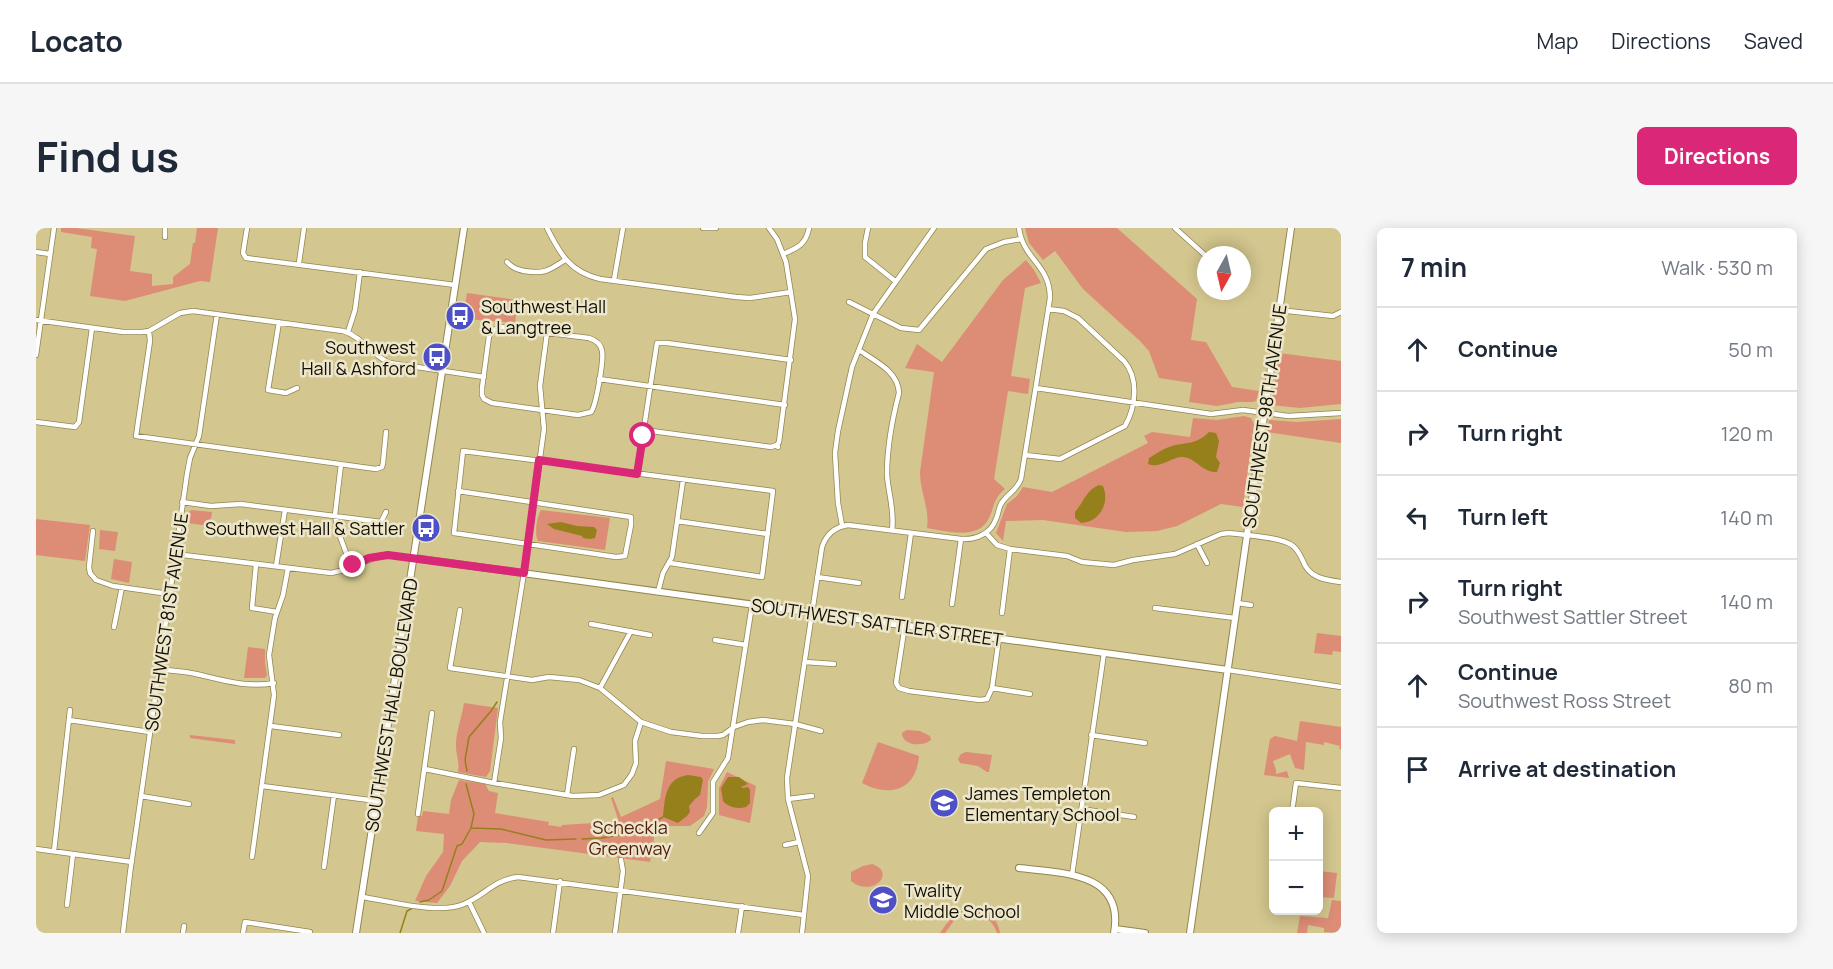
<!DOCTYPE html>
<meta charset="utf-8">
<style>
:root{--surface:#fff;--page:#f6f6f7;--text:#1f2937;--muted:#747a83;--line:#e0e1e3;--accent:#db2777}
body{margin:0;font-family:Manrope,sans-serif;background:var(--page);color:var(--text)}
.controls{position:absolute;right:18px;bottom:18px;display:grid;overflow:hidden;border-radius:9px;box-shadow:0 3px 15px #0003}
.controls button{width:54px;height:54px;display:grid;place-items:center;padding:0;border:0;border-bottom:2px solid var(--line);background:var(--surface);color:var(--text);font:30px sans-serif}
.compass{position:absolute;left:1161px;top:18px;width:54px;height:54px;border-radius:50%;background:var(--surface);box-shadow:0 3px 15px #0003;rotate:188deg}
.stop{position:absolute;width:18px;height:18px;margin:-14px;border:4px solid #db2777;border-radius:50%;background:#fff}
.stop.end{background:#db2777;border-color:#fff;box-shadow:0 2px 6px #0008}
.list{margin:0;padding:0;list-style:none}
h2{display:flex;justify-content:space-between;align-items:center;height:78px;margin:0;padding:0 24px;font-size:26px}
h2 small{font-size:20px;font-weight:400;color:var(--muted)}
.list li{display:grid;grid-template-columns:39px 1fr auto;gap:18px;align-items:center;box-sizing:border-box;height:84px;padding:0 24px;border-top:2px solid var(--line)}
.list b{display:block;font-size:22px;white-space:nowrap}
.list p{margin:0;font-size:20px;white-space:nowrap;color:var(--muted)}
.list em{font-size:20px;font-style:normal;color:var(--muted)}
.icon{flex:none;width:33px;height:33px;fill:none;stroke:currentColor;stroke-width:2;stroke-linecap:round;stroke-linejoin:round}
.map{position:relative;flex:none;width:1305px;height:705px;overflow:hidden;border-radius:9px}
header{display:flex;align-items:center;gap:36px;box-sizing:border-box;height:84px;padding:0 30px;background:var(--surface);border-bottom:2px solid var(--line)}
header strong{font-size:28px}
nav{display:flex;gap:33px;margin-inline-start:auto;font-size:21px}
.intro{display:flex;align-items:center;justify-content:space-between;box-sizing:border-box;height:144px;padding:0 36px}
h1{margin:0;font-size:42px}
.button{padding:15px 27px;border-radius:9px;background:var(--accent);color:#fff;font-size:21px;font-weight:700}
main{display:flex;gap:36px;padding:0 36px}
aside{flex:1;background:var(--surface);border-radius:9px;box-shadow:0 3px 15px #0003}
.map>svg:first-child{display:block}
.green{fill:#dd8d76}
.water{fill:#95801c}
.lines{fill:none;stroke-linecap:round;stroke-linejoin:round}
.stream{stroke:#95801c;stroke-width:1.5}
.street-casing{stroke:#928650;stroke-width:6}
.secondary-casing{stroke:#928650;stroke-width:8}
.street{stroke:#fff;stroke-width:4.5}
.secondary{stroke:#fff;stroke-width:6}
.route{stroke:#db2777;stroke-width:8}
.labels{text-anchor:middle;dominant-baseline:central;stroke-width:5;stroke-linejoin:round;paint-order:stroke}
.poi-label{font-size:18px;fill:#140f00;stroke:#ece6cb;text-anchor:start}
.street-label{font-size:18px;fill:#140f00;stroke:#ece6cb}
.park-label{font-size:18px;fill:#541c0c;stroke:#ece6cb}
</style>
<header>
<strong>Locato</strong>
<nav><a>Map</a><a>Directions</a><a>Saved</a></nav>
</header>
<div class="intro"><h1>Find us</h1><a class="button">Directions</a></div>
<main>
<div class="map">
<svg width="1305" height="705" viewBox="0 0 1305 705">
<rect width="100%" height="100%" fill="#d3c68e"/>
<!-- green -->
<path class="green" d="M 25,0 L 40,0 L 99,8 L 94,43 L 116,46 L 116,58 L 137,56 L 137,49 L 154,36 L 157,15 L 159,15 L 161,0 L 182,0 L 174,54 L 164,53 L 89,73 L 54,68 L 61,21 L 55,20 L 56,9 L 25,4 Z
M 989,0 L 1081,0 L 1161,71 L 1155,112 L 1170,114 L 1196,159 L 1223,163 L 1220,173 L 1216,174 L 1202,174 L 1181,178 L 1153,174 L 1156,155 L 1123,150 L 1113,123 L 1104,113 L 1047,61 L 1019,23 L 1007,32 L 993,15 Z
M 990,32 L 998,42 L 1005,55 L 989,60 L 975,148 L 994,151 L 992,166 L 972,163 L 958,251 L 969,261 C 957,271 959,277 953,290 C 942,313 911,303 891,300 C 894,281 884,264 884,244 L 898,144 L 869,140 L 881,116 L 906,134 L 967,52 Z
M 431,65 L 482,72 L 479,95 C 462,93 445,93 427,90 Z
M 1243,125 L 1305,133 L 1305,176 L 1264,180 L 1235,177 Z
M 1208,188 L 1215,190 L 1218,196 L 1207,279 L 1185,276 L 1141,298 L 1121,303 L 1090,304 L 1007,292 L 970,293 L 967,313 L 960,305 L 971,276 L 981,268 L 987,259 L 1016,264 L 1112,215 L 1108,208 L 1116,204 L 1154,209 L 1157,190 L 1181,192 Z
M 1305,191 L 1305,215 L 1231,204 L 1233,192 L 1261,194 Z
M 155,282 L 176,284 L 174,298 L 151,295 L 152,285 Z
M 505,282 L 574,290 L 569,322 L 502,313 C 498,306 501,288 505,282 Z
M 0,291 L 54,297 L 49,333 L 0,327 Z
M 64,302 L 82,304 L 79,323 L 63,321 Z
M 78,331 L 96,334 L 93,355 L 75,351 Z
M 1281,405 L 1305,408 L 1305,424 L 1297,423 L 1296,427 L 1278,425 Z
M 212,419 L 229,421 L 229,434 L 231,447 L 229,450 L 208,450 Z
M 428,475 L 462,480 L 454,543 L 450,549 L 422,544 C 424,533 419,525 420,514 C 421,501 426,488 428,475 Z
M 1264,493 L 1305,499 L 1305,521 L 1303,521 L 1304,518 L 1288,514 L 1288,517 L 1270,514 L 1268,542 L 1259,540 L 1254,526 L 1237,533 L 1240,542 L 1240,546 L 1251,543 L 1253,550 L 1228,547 L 1234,511 L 1239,508 L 1261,513 Z
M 871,502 L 884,503 L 894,508 L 895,512 C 887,519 866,518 866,505 Z
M 154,507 L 199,512 L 199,516 L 154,510 Z
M 842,514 L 883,528 C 880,562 855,570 826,555 Z
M 930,524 L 956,527 L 953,544 L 951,544 L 942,538 L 924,535 L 922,531 L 925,526 Z
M 630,533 L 678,541 L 672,554 L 671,579 L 668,588 L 654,598 L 620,598 L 614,634 L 471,615 L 444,614 L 426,633 L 414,658 L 401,675 L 379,673 L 390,648 L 407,624 L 408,606 L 380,603 L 382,588 L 386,588 L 387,583 L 413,586 L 415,572 L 423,552 L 449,556 L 453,563 L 462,565 L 459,585 L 513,594 L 512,597 L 525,599 L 526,597 L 575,594 L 582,591 L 575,570 L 577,569 L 585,589 L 624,571 Z
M 691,544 L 720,558 L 714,595 L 683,587 L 683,560 Z
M 836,636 C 862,645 835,670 815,653 L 815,644 L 827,638 Z
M 1283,643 L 1301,645 L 1298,670 L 1283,669 Z
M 1296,672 L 1305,673 L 1305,705 L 1288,704 L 1288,700 L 1272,697 L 1271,705 L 1261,705 L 1264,688 L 1292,690 Z
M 939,680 C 952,683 962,691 964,705 L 961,705 C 956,688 937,679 921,690 C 916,694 913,700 909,705 L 904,705 C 914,691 921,681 939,680 Z"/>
<!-- water -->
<path class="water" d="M 1173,204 L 1180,205 L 1183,213 L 1180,229 L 1184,235 L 1181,244 C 1164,244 1159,228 1145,229 C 1134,230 1123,241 1112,236 L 1113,230 C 1120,226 1128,220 1136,218 C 1151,214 1160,217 1173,204 Z
M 1063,257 L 1067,258 C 1074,275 1064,294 1045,295 L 1039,290 L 1039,284 C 1048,274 1050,262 1063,257 Z
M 525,294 L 541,298 L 558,299 L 561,302 L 559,310 L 554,311 L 547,310 L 546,308 L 518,301 L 511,296 Z
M 652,547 L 665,549 L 667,552 L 664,567 L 659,571 L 653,578 L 654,584 L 651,588 L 642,595 L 627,589 C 629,570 629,550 652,547 Z
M 692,549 L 703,549 L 712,556 L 705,559 L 707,560 L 712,559 L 714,562 L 714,575 L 710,579 C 702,581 693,580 687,573 L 685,560 Z"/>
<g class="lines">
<!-- stream -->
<path class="stream" d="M 431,543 L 429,532 L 433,509 L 455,483 L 461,474
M 435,600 L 465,601 L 510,612 L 540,611
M 546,611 L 566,610 L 601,604 L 627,589
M 384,674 L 393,672 L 406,663 L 421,618 L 426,616 L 435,600 L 438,586 L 430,556
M 364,705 L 371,683 L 375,681"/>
<!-- street casing -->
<g class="street-casing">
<path id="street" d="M 129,0 L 129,9
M 211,0 L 207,25 L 210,30 L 419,57
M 511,0 C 524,26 534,44 564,51 L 700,69 L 714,70 L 755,64
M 667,0 L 680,0
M 733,0 L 741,11 L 750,34 L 759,91 L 743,214 L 741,217 L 742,219
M 832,0 L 829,15 L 829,29 L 859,53
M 1139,0 L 1170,28
M 0,24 L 14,26
M 747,26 C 762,20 770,16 773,0
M 471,34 C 477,40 480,41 488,43 C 509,46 512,43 529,32
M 263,35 L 268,0
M 578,52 L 587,0
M 813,74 L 865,100 L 883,102 L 950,21 L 968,14 L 985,11
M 1243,82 L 1297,88 L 1305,84
M 0,92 L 87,104 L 106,104 L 113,103 L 144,85 L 157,83 L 307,103 C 327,109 336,128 354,135 L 448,149
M 243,94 L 232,162 L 250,165 L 261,160
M 464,99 L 553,110 C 559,112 565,116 566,123 C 568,132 560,178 555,184 L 542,187 L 456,175 L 448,171 L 446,167 L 446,160 L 453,108 L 458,102 Z
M 113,103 L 114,113 L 100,208 L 340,241 L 346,239 L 347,235 L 350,204
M 312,104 L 319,82 L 324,44
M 823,122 C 840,134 862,143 863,165 C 856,192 851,218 851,246 C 852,265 859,283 856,302
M 0,127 L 18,0
M 563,151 L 749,177
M 1000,160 L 1175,186 L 1207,182 L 1252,188 L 1305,185
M 0,194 L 39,199 L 43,194 L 56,100
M 608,202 L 735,219 L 741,217
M 989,227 L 1024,231 L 1089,198 C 1100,179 1103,150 1088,133 L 1042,90 L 1028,83 L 1012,81
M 305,236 L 299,287 L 302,303 L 315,338
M 601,245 L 621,115 L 631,115 L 755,132
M 422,263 L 595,289 L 595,297 L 589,328 L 580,329 L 418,305 L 427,223 L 737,263 L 726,349 L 634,335
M 146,274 L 175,278 L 205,276 L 345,294
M 641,293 L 732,306
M 806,297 L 802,275 L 799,225 L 802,203 L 816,139 L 837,86 L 898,0
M 57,303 L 53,339 L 54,345 L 60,352 L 77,358 L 133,366
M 349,305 L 345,294 L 350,284
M 950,305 L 961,317 L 974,321 L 1031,328 L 1046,334 L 1078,337 L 1097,332 L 1139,326 L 1185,306 L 1193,305 C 1208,307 1246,309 1257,318 C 1262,322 1264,327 1267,333 C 1273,350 1289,352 1305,354
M 1161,316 L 1171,335
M 139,326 L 295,345 L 308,342 L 346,327 L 378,330
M 220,336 L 216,380 L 241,384
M 240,338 L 249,282
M 781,349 L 823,355
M 622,364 L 627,345 L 636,329 L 647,252
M 866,369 L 875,305
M 1201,375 L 1215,377
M 916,376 L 925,311
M 1119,380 L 1199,390
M 424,382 L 414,440 L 496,452 L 513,449 L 543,452 L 564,460 L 605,494 L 635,504 L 666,508 L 682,508 L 687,507 L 698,499 L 712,494 L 727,492 L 759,496 L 785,503
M 966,385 L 974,321
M 555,396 L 614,407
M 869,397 L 860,455 L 863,460 L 873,463 L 944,472 L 951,471 L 956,460 L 963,410
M 78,399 L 86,359
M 679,412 L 710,417
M 769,434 L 798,436
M 122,441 C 135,443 147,443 160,446 C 186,452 211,460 238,455
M 1192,442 L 1305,459
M 564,460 L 595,403
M 956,460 L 994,466
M 33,492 L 114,504
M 235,498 L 303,507
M 1055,507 L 1109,515
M 389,541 L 458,555 L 537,568 L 563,567 L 588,557 L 596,546 L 600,535 L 599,513 L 605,494
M 458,555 L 465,510 L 464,494 L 488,345 L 508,201 L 504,158 L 511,105
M 226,558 L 341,573
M 531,567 L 538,521
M 105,568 L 153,576
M 752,571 L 776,568
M 1045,581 L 1098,589
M 1256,584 L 1260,555 L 1305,560
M 382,586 L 396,485
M 663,605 L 677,585 L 677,554 L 692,530 L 716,377
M 749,617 L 763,614
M 0,621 L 96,634
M 18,623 L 34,482
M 216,629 L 238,467 L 233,427 L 239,390 L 247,367 L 252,340
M 288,639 L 298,567
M 1036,647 L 1068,425
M 326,669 C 354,673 402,687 428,676 C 449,667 458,652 482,649 L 768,687
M 433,674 L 448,705
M 31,677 L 37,626
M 87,705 L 94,645 L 151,246 L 154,230 L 163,208 L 181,86
M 147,705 L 148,698
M 207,705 L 209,694 L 274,704
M 517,705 L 524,653
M 579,705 L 587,643 L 585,632
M 702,705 L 706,678
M 766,705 L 772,648 L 752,571 L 751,550 L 786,319 C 790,307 799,299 812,297 L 925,311 C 939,312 955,306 960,291 C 963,285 962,279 967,273 C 973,265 981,262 985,251 L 1014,70 C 1014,36 987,32 983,0"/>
</g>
<!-- secondary casing -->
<g class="secondary-casing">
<path id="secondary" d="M 378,330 L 1192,442
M 983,640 C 1026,645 1089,644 1078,705
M 1079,701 L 1109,705
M 320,705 L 428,0
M 1154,705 L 1255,0"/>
</g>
<!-- street -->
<use href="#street" class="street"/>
<!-- secondary -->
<use href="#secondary" class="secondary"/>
</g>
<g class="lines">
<!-- route -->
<path class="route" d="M 317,337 L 333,330 L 352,327 L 488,345 L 503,232 L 601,246 L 607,208"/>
</g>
<!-- icons -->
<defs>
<g id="bus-disc" transform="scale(1.5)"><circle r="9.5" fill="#4d50c6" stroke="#ece6cb"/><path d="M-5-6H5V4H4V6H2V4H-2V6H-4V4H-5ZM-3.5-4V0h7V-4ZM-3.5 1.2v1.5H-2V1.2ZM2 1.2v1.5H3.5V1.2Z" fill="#fff"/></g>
<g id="school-disc" transform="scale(1.5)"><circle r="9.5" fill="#4d50c6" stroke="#ece6cb"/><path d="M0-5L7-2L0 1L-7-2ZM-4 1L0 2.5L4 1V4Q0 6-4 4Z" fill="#fff"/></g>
</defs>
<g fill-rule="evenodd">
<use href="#bus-disc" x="424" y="88"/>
<use href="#bus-disc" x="401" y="129"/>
<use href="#bus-disc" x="390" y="300"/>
<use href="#school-disc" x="908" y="575"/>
<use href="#school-disc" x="847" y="672"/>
</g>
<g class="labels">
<!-- poi labels -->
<g class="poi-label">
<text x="445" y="78">Southwest Hall<tspan x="445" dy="21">&amp; Langtree</tspan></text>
<text x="380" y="119" text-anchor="end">Southwest<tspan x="380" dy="21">Hall &amp; Ashford</tspan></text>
<text x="369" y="300" text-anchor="end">Southwest Hall &amp; Sattler</text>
<text x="929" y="565">James Templeton<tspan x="929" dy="21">Elementary School</tspan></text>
<text x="868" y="662">Twality<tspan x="868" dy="21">Middle School</tspan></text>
</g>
<!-- street labels -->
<g class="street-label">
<text transform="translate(1228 188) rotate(-82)">SOUTHWEST 98TH AVENUE</text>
<text transform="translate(130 394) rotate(-82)">SOUTHWEST 81ST AVENUE</text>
<text transform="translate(841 394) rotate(8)">SOUTHWEST SATTLER STREET</text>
<text transform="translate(355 477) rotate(-81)">SOUTHWEST HALL BOULEVARD</text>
</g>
<!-- park labels -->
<g class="park-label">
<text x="594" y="599">Scheckla<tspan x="594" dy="21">Greenway</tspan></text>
</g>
</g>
</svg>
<div class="controls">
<button>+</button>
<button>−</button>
</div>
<svg class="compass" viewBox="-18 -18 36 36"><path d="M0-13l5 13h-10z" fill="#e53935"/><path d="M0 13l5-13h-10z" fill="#747a83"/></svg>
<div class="stop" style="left:607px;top:208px"></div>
<div class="stop end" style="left:317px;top:337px"></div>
</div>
<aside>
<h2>7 min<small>Walk · 530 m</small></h2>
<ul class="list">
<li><svg class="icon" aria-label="ahead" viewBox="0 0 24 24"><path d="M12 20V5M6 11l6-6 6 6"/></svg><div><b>Continue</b></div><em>50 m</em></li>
<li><svg class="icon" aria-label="right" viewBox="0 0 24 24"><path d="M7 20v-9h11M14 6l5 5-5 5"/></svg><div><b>Turn right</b></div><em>120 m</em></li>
<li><svg class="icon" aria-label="left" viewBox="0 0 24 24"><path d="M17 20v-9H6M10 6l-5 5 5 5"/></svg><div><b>Turn left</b></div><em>140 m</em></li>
<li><svg class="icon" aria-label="right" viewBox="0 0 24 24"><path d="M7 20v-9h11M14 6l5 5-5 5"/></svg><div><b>Turn right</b><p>Southwest Sattler Street</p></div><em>140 m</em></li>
<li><svg class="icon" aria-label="ahead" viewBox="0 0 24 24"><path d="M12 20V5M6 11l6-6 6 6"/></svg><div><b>Continue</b><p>Southwest Ross Street</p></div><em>80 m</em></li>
<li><svg class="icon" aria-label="arrive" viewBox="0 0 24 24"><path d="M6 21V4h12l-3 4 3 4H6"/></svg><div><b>Arrive at destination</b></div></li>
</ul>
</aside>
</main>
